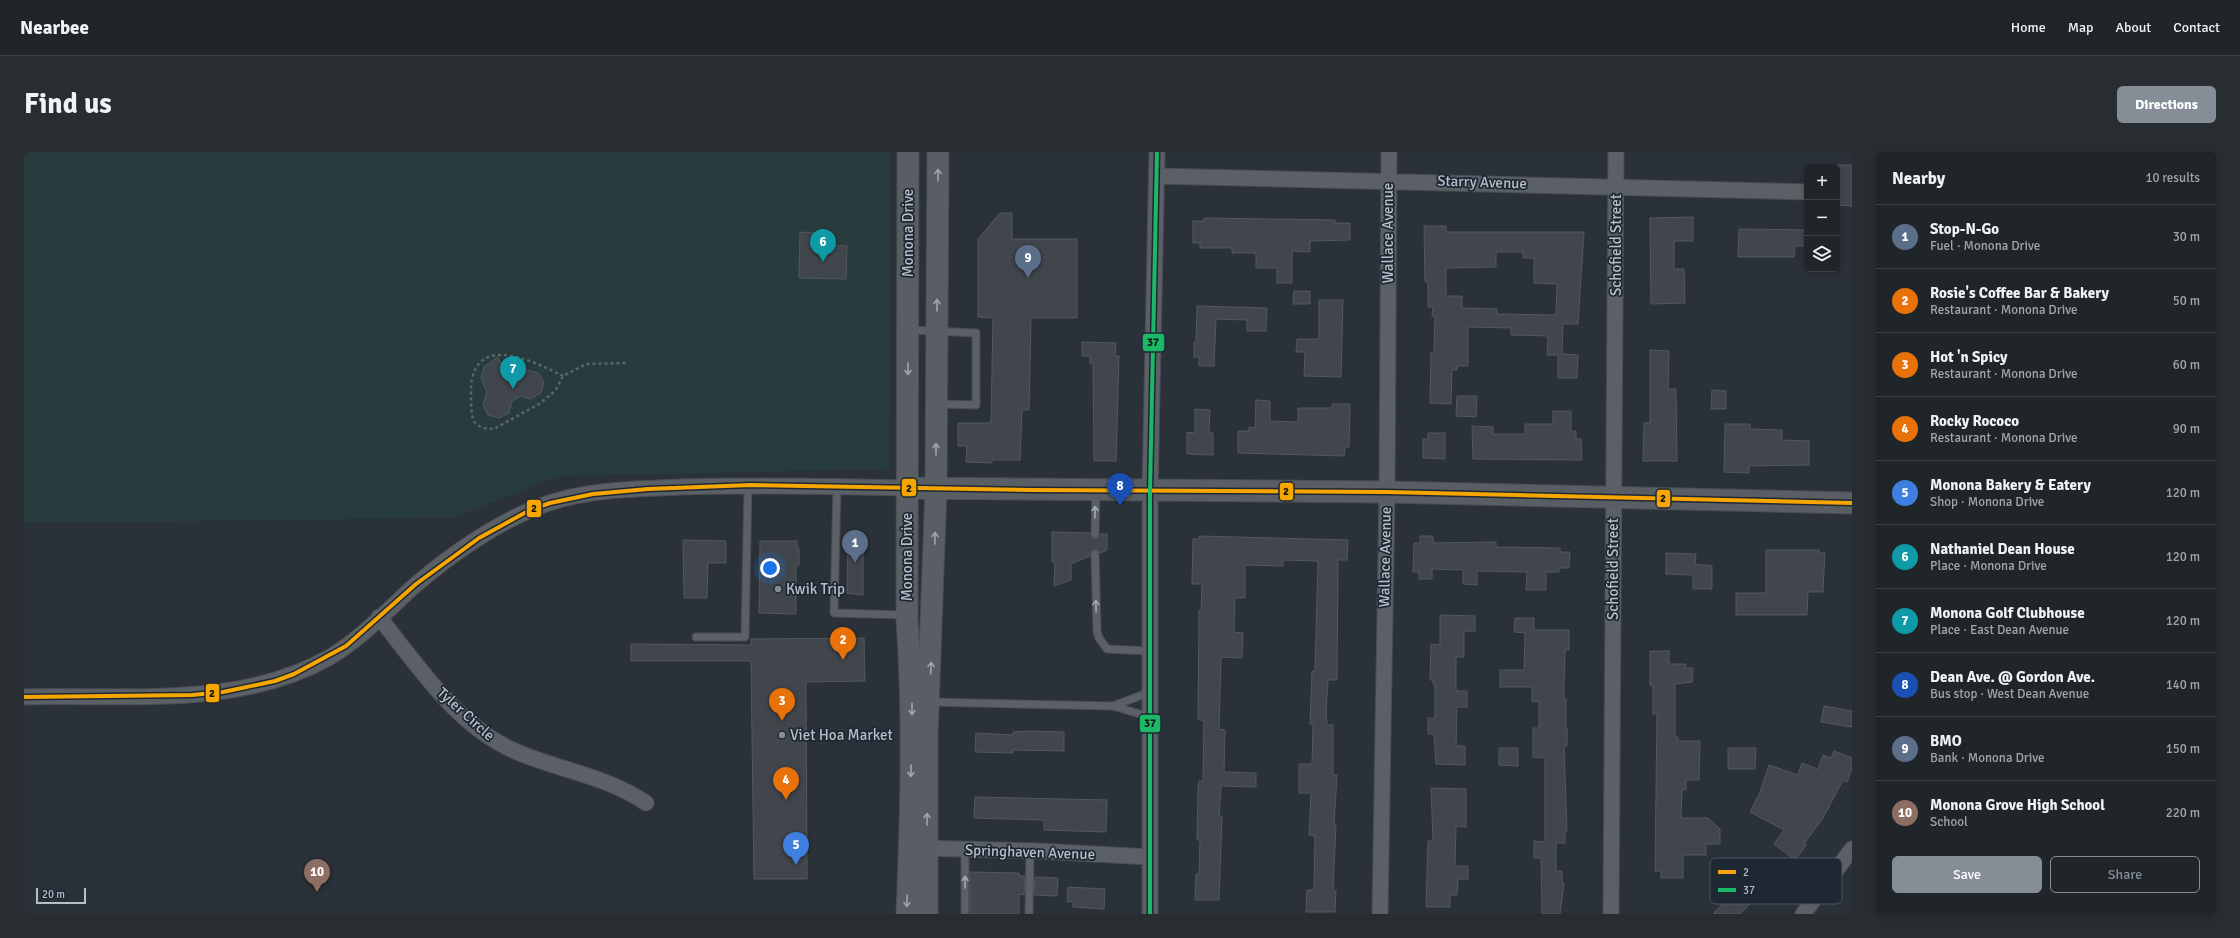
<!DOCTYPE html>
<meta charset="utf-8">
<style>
:root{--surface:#20252a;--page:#282d32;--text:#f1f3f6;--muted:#a2a5a8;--line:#3d4247;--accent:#858d96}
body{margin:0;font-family:Signika,sans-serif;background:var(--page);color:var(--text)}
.controls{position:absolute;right:12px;top:12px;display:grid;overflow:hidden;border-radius:6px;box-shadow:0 2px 6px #0003}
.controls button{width:36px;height:36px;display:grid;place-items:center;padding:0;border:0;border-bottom:1px solid var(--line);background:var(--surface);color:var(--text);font:20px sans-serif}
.scale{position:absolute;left:12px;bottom:10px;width:50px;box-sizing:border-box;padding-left:4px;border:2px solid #b6bec9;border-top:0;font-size:11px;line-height:14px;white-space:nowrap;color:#b6bec9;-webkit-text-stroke:3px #1e2833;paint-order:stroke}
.you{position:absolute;left:746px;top:416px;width:14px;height:14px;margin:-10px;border:3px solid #fff;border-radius:50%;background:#1a73e8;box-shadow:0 0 0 6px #1a73e833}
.badge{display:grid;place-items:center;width:26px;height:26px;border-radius:50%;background:var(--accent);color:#fff;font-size:13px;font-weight:700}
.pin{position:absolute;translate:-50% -33px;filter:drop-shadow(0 1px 2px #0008)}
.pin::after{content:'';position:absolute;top:21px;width:14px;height:12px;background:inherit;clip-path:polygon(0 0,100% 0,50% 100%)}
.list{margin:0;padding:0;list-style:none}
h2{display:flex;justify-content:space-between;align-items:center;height:52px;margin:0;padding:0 16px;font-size:17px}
h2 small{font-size:13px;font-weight:400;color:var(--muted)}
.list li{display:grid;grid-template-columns:26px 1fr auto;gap:12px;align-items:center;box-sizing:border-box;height:64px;padding:0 16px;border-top:1px solid var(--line)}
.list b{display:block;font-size:15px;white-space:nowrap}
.list p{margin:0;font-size:13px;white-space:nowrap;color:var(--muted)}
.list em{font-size:13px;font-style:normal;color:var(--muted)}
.actions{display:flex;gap:8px;padding:12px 16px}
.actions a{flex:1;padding:9px 0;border:1px solid var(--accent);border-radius:6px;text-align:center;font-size:14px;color:var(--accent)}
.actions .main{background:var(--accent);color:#fff}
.icon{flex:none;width:22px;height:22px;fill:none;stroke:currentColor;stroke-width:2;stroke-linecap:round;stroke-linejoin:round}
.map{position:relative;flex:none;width:1828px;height:762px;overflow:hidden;border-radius:6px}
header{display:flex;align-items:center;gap:24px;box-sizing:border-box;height:56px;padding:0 20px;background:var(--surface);border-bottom:1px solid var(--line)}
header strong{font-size:19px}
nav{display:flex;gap:22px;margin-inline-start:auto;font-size:14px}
.intro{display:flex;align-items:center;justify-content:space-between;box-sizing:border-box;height:96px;padding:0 24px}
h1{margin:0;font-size:28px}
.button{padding:10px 18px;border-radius:6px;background:var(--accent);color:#fff;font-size:14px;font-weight:700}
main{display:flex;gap:24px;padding:0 24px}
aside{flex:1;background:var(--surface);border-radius:6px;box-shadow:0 2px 6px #0003}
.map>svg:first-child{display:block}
.green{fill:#283c3e}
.building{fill:#40464c;stroke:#53585f;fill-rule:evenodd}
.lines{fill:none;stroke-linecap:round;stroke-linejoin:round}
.lane-casing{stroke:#494d53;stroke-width:9}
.street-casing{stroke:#494d53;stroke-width:17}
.secondary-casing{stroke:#494d53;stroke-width:23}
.path{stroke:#5e646a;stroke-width:2.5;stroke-dasharray:3 3;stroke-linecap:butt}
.lane{stroke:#5b6066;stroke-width:7}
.street{stroke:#5b6066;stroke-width:15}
.secondary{stroke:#595e65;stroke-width:21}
.bus-1-casing{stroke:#1e2833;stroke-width:7}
.bus-2-casing{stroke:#1e2833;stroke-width:7}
.bus-1{stroke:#f7a600;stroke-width:4}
.bus-2{stroke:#1ab867;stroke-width:4}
.oneway{stroke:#9fa6b0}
.oneway2{stroke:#a4abb5}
.poi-dot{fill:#858d96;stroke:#1e2833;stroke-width:1.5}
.labels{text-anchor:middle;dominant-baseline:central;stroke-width:3.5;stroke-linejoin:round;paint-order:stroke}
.street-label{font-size:15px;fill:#b6bec9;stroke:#1e2833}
.poi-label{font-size:15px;fill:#b6bec9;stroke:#1e2833;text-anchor:start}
.key{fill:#1e2833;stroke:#4c5560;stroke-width:1}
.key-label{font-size:11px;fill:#b6bec9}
.line-badge{stroke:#1e2833;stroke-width:1.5}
.pale-badge-label{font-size:11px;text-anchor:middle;font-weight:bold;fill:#111}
</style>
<header>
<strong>Nearbee</strong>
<nav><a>Home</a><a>Map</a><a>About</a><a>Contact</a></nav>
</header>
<div class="intro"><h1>Find us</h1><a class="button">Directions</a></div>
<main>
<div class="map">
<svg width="1828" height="762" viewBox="0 0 1828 762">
<rect width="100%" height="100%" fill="#2b3138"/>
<!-- green -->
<path class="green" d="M 0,0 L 865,0 L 865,317 L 534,324 L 428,366 L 0,371 Z"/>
<!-- building -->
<path class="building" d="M 1813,13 L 1828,13 L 1828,54 L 1813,53 Z
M 976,61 L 988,61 L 988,87 L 1053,87 L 1053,166 L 1007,166 L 1005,258 L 998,258 L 996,308 L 968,308 L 968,311 L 942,310 L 943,294 L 934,294 L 934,271 L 967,271 L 969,166 L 954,165 L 954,87 Z
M 1669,65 L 1669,89 L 1650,89 L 1650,117 L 1660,117 L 1661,151 L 1627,152 L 1626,66 Z
M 1180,66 L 1311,68 L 1311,71 L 1326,71 L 1326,88 L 1286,89 L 1286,100 L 1268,99 L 1268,131 L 1253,131 L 1253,116 L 1232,116 L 1232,101 L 1208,101 L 1208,96 L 1176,96 L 1176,91 L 1169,91 L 1169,69 L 1180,69 Z
M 1400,74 L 1422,74 L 1422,80 L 1560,80 L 1554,172 L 1539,172 L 1538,202 L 1554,203 L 1553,226 L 1534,226 L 1534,203 L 1523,203 L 1524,184 L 1487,183 L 1487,176 L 1444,175 L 1444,214 L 1433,214 L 1433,218 L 1428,218 L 1427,252 L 1406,251 L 1407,201 L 1410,200 L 1411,164 L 1408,164 L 1409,155 L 1404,155 L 1404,130 L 1401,130 ZM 1472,100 L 1499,100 L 1499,106 L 1510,106 L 1510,131 L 1533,132 L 1532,163 L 1473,162 L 1473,157 L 1438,156 L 1438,144 L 1422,144 L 1422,116 L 1472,115 Z
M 1715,77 L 1783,78 L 1783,94 L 1771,94 L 1770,105 L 1714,105 Z
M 776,80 L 804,82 L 804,93 L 823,94 L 822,127 L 775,126 Z
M 1270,139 L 1286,139 L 1286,152 L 1269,152 Z
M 1295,148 L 1319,148 L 1317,225 L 1280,224 L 1281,200 L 1272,200 L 1273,187 L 1295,187 Z
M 1173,154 L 1243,156 L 1242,179 L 1223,179 L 1223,168 L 1192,167 L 1190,214 L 1175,214 L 1175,205 L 1170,205 L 1170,190 L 1172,190 Z
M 1058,190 L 1092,191 L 1091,204 L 1095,204 L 1092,309 L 1070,309 L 1069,211 L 1066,211 L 1066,204 L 1058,204 Z
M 1626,198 L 1645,199 L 1644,237 L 1652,237 L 1653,309 L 1619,309 L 1620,271 L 1626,271 Z
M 474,205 L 477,212 L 488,214 L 494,223 L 503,218 L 514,221 L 520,230 L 517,241 L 506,247 L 497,244 L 488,249 L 485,261 L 475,266 L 464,263 L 459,253 L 463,240 L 457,226 L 460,215 Z
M 1688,238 L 1702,239 L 1702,257 L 1687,257 Z
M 1433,244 L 1453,244 L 1452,265 L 1432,264 Z
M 1232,248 L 1246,249 L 1246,269 L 1274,270 L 1274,256 L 1308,256 L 1308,252 L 1326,252 L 1325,295 L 1321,295 L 1320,304 L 1214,301 L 1214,279 L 1225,279 L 1225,275 L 1231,276 Z
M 1171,257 L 1186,258 L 1185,281 L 1189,281 L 1189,303 L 1163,302 L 1163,280 L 1171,281 Z
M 1529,259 L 1547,259 L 1547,279 L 1552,279 L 1552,287 L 1557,287 L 1558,308 L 1449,307 L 1448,274 L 1469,275 L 1469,282 L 1501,282 L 1501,272 L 1529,272 Z
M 1701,272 L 1726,272 L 1726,277 L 1758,278 L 1758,288 L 1785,289 L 1785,313 L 1725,314 L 1725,321 L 1700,320 Z
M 1404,281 L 1421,281 L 1421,307 L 1399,306 L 1399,287 L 1404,287 Z
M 824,380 L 839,381 L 839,443 L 823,441 Z
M 1028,380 L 1066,381 L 1068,386 L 1071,387 L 1076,382 L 1083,382 L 1083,398 L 1076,401 L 1073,397 L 1069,398 L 1066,404 L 1047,412 L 1047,428 L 1030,434 L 1031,412 L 1028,409 Z
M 1175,384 L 1324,388 L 1323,408 L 1314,408 L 1313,528 L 1304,528 L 1302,561 L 1303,573 L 1309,573 L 1309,623 L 1313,623 L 1310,673 L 1312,674 L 1309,739 L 1312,739 L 1311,760 L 1282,760 L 1283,738 L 1290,738 L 1291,684 L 1285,683 L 1287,641 L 1275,641 L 1275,612 L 1288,612 L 1289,572 L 1286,572 L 1288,519 L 1291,519 L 1294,409 L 1259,408 L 1259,414 L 1221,413 L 1221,446 L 1211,446 L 1210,480 L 1219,481 L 1218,506 L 1197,505 L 1195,577 L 1201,578 L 1200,620 L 1232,621 L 1232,635 L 1197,634 L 1195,664 L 1198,664 L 1195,748 L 1171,748 L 1172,722 L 1175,722 L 1176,688 L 1173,688 L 1174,638 L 1175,629 L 1179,629 L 1180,569 L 1174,567 L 1175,458 L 1177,458 L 1178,432 L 1168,432 L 1169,387 L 1175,387 Z
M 1396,384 L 1409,384 L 1409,391 L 1472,390 L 1472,395 L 1536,396 L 1536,400 L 1546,400 L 1545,416 L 1535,416 L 1535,420 L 1522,420 L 1522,438 L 1502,438 L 1503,420 L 1453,419 L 1453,433 L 1439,432 L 1439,418 L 1408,417 L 1408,427 L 1395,427 L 1395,420 L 1389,420 L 1390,391 L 1396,391 Z
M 659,388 L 702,389 L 702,411 L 684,411 L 683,446 L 660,446 Z
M 736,389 L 773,389 L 773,396 L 775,396 L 775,413 L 772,413 L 772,462 L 735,461 Z
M 1742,398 L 1795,398 L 1795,401 L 1801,401 L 1799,440 L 1784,440 L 1783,463 L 1712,463 L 1712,441 L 1742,441 Z
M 1642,401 L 1672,402 L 1671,412 L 1688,414 L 1688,437 L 1669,437 L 1669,423 L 1642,422 Z
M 1416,463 L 1451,464 L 1451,479 L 1440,479 L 1440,505 L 1432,505 L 1432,539 L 1443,539 L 1443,555 L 1433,555 L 1432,594 L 1441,594 L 1441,613 L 1412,612 L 1410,582 L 1404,582 L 1404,566 L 1411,566 L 1411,532 L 1409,532 L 1409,528 L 1406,528 L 1407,492 L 1416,493 Z
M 1491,466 L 1510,466 L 1510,478 L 1545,478 L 1545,498 L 1541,498 L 1540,530 L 1540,547 L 1542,547 L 1542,576 L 1543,576 L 1543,594 L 1540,594 L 1543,679 L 1541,679 L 1541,691 L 1532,691 L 1532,719 L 1538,719 L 1538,731 L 1540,731 L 1536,762 L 1518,762 L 1517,706 L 1510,706 L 1510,689 L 1521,690 L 1521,606 L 1509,605 L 1509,576 L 1515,576 L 1515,550 L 1508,549 L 1508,535 L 1476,535 L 1476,518 L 1500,518 L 1501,481 L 1490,480 Z
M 840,486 L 841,529 L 782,530 L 783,727 L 730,727 L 727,509 L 607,509 L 607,492 L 727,493 L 727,487 Z
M 1626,499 L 1645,499 L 1645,512 L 1662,512 L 1661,516 L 1669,516 L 1668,530 L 1651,532 L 1651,585 L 1654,585 L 1654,589 L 1676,589 L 1675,628 L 1662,628 L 1662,638 L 1658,637 L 1657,666 L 1684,666 L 1696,677 L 1696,692 L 1682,692 L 1682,703 L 1659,703 L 1659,726 L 1637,726 L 1637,719 L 1631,719 L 1633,562 L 1629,562 L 1629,533 L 1626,533 Z
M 1800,554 L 1828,559 L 1828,575 L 1797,570 Z
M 1004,579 L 1040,580 L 1040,599 L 989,598 L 989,601 L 951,600 L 952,581 L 989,583 L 989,580 Z
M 1475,596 L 1494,596 L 1494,614 L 1475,613 Z
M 1704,596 L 1732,596 L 1731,617 L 1704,617 Z
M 1810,599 L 1828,606 L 1828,616 L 1823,630 L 1819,628 L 1799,666 L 1780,692 L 1782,693 L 1771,708 L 1750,692 L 1760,678 L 1726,660 L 1736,640 L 1745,613 L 1774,623 L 1778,611 L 1794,617 L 1799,603 L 1807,606 Z
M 1407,636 L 1442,637 L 1442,675 L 1432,674 L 1431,714 L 1444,714 L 1444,727 L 1434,727 L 1433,743 L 1426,743 L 1426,755 L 1402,755 L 1404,689 L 1409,689 Z
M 951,645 L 1083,648 L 1082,680 L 1020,678 L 1020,668 L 950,666 Z
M 1735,712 L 1751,727 L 1741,738 L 1740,737 L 1716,762 L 1689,762 Z
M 946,720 L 995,721 L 995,724 L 1001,724 L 1000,743 L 995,742 L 995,762 L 946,762 Z
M 1011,725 L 1034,726 L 1033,744 L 1010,743 Z
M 1044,735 L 1081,737 L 1080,757 L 1049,755 L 1049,750 L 1043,750 Z"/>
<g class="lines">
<!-- lane casing -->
<g class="lane-casing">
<path id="lane" d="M 886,178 L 952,181 L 952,253 L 915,252
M 813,335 L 810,461 L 881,463
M 1071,382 L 1072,340
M 1071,402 L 1073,479 L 1075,486 L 1083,497 L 1126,499
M 672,485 L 721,485 L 724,333
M 905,550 L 1089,554 L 1126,565
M 1089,554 L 1126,540
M 941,762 L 941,698
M 1005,762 L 1006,699"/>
</g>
<!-- street casing -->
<g class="street-casing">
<path id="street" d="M 1133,24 L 1783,40
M 355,465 C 396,516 435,578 498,602 C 540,619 584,625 622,651
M 0,545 C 101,542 215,557 306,505 C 336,487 363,459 389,435 C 427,402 477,367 525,351 C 567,337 613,337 656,335 C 732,333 808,334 883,336
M 895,696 L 1014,699 L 1126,705
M 1126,762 L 1126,339 L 1133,0
M 1356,762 L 1363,340 L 1365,0
M 1587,762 L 1592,0
M 1779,762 L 1828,697"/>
</g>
<!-- secondary casing -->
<g class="secondary-casing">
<path id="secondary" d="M 883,336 L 1363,340 L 1828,351
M 883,762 C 887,664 890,565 883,467 L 884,0
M 903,762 L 903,583 L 912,336 L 914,0"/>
</g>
<!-- path -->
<path class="path" d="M 539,224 C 504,206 444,179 447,245 C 448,253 446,266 452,272 C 457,276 464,277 470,277 L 515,252 L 531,239 L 539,224 L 562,212 L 602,211"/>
<!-- lane -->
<use href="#lane" class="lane"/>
<!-- street -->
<use href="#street" class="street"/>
<!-- secondary -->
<use href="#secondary" class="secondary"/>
<!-- bus-1 casing -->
<g class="bus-1-casing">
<path id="bus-1" d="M 0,545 L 168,543 L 199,540 L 251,529 L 270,522 L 322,494 L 392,432 L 455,386 L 506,358 L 526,351 L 569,342 L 624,337 L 727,333 L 1008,338 L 1363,340 L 1828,351"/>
</g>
<!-- bus-2 casing -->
<g class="bus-2-casing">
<path id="bus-2" d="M 1126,762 L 1126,339 L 1133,0"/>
</g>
<!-- bus-1 -->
<use href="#bus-1" class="bus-1"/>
<!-- bus-2 -->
<use href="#bus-2" class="bus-2"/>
</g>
<!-- one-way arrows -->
<defs><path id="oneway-shaft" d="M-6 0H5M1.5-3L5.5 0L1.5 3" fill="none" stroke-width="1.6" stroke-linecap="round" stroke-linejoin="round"/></defs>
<g class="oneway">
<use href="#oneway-shaft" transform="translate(914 23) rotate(-90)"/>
<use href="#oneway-shaft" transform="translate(913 153) rotate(-90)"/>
<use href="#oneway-shaft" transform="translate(884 217) rotate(90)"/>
<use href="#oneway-shaft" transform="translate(912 297) rotate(-90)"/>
<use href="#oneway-shaft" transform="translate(911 386) rotate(-89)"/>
<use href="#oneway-shaft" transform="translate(907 516) rotate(-87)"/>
<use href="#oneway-shaft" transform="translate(888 557) rotate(90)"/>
<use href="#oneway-shaft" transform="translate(887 619) rotate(91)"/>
<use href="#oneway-shaft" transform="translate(903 667) rotate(-90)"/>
<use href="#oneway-shaft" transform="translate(883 749) rotate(93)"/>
</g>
<g class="oneway2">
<use href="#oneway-shaft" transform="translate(1071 360) rotate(-89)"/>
<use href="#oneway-shaft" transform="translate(1072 454) rotate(-91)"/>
<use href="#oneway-shaft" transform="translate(941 730) rotate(-90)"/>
</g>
<!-- markers -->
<g class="poi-dot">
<circle cx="754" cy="437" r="4"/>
<circle cx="758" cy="583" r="4"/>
</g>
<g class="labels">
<!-- street labels -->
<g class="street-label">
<text transform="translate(1458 30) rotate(2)">Starry Avenue</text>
<text transform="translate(884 81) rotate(-90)">Monona Drive</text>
<text transform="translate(1364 81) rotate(-90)">Wallace Avenue</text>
<text transform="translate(1592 93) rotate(-90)">Schofield Street</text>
<text transform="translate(883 405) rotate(-90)">Monona Drive</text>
<text transform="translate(1361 405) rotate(-89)">Wallace Avenue</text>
<text transform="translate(1589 417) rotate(-90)">Schofield Street</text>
<text transform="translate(442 562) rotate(42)">Tyler Circle</text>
<text transform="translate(1006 700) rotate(2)">Springhaven Avenue</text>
</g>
<!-- poi labels -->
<g class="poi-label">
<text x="762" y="437">Kwik Trip</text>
<text x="766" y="583">Viet Hoa Market</text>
</g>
</g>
<!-- legend -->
<rect x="1686" y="706" width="132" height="46" rx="6" class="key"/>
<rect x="1694" y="718" width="18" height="4" fill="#f7a600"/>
<rect x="1694" y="736" width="18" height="4" fill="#1ab867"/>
<g class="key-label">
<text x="1719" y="724">2</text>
<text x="1719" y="742">37</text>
</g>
<g class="line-badge">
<rect x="1118" y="181" width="23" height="19" rx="4" fill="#1ab867"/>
<rect x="877" y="326" width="16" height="19" rx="4" fill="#f7a600"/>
<rect x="1255" y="330" width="15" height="19" rx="4" fill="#f7a600"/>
<rect x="1632" y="337" width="15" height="19" rx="4" fill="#f7a600"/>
<rect x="502" y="347" width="16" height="19" rx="4" fill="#f7a600"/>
<rect x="181" y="531" width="15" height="20" rx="4" fill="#f7a600"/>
<rect x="1115" y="562" width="22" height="19" rx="4" fill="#1ab867"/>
</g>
<g class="pale-badge-label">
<text x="1129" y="194">37</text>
<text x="885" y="340">2</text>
<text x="1262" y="343">2</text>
<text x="1639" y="350">2</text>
<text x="510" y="360">2</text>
<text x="188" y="545">2</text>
<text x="1126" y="575">37</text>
</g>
</svg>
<div class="controls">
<button>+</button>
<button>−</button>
<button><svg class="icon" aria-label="layers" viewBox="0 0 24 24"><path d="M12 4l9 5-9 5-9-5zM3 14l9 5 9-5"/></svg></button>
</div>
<div class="scale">20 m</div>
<div class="you"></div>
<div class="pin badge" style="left:831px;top:411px;background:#5c6f8a">1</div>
<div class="pin badge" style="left:819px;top:508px;background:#e8710a">2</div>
<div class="pin badge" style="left:758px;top:569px;background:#e8710a">3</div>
<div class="pin badge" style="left:762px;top:648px;background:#e8710a">4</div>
<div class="pin badge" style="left:772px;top:713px;background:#3f7fe0">5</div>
<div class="pin badge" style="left:799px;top:110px;background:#0f9aa8">6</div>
<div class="pin badge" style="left:489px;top:237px;background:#0f9aa8">7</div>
<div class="pin badge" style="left:1096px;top:354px;background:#1a4fb4">8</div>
<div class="pin badge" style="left:1004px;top:126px;background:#5c6f8a">9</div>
<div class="pin badge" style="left:293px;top:740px;background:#8d6e63">10</div>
</div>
<aside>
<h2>Nearby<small>10 results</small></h2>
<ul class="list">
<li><span class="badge" style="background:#5c6f8a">1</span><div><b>Stop-N-Go</b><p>Fuel · Monona Drive</p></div><em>30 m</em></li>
<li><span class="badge" style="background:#e8710a">2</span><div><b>Rosie's Coffee Bar &amp; Bakery</b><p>Restaurant · Monona Drive</p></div><em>50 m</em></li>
<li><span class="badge" style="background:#e8710a">3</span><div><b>Hot 'n Spicy</b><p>Restaurant · Monona Drive</p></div><em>60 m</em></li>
<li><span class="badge" style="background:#e8710a">4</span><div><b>Rocky Rococo</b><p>Restaurant · Monona Drive</p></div><em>90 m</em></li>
<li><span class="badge" style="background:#3f7fe0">5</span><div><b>Monona Bakery &amp; Eatery</b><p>Shop · Monona Drive</p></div><em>120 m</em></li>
<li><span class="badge" style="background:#0f9aa8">6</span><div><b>Nathaniel Dean House</b><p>Place · Monona Drive</p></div><em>120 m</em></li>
<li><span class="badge" style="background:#0f9aa8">7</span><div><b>Monona Golf Clubhouse</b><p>Place · East Dean Avenue</p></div><em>120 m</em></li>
<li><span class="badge" style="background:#1a4fb4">8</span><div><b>Dean Ave. @ Gordon Ave.</b><p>Bus stop · West Dean Avenue</p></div><em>140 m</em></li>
<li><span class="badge" style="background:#5c6f8a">9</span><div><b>BMO</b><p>Bank · Monona Drive</p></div><em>150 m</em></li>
<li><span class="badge" style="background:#8d6e63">10</span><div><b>Monona Grove High School</b><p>School</p></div><em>220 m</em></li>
</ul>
<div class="actions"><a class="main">Save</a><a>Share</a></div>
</aside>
</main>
